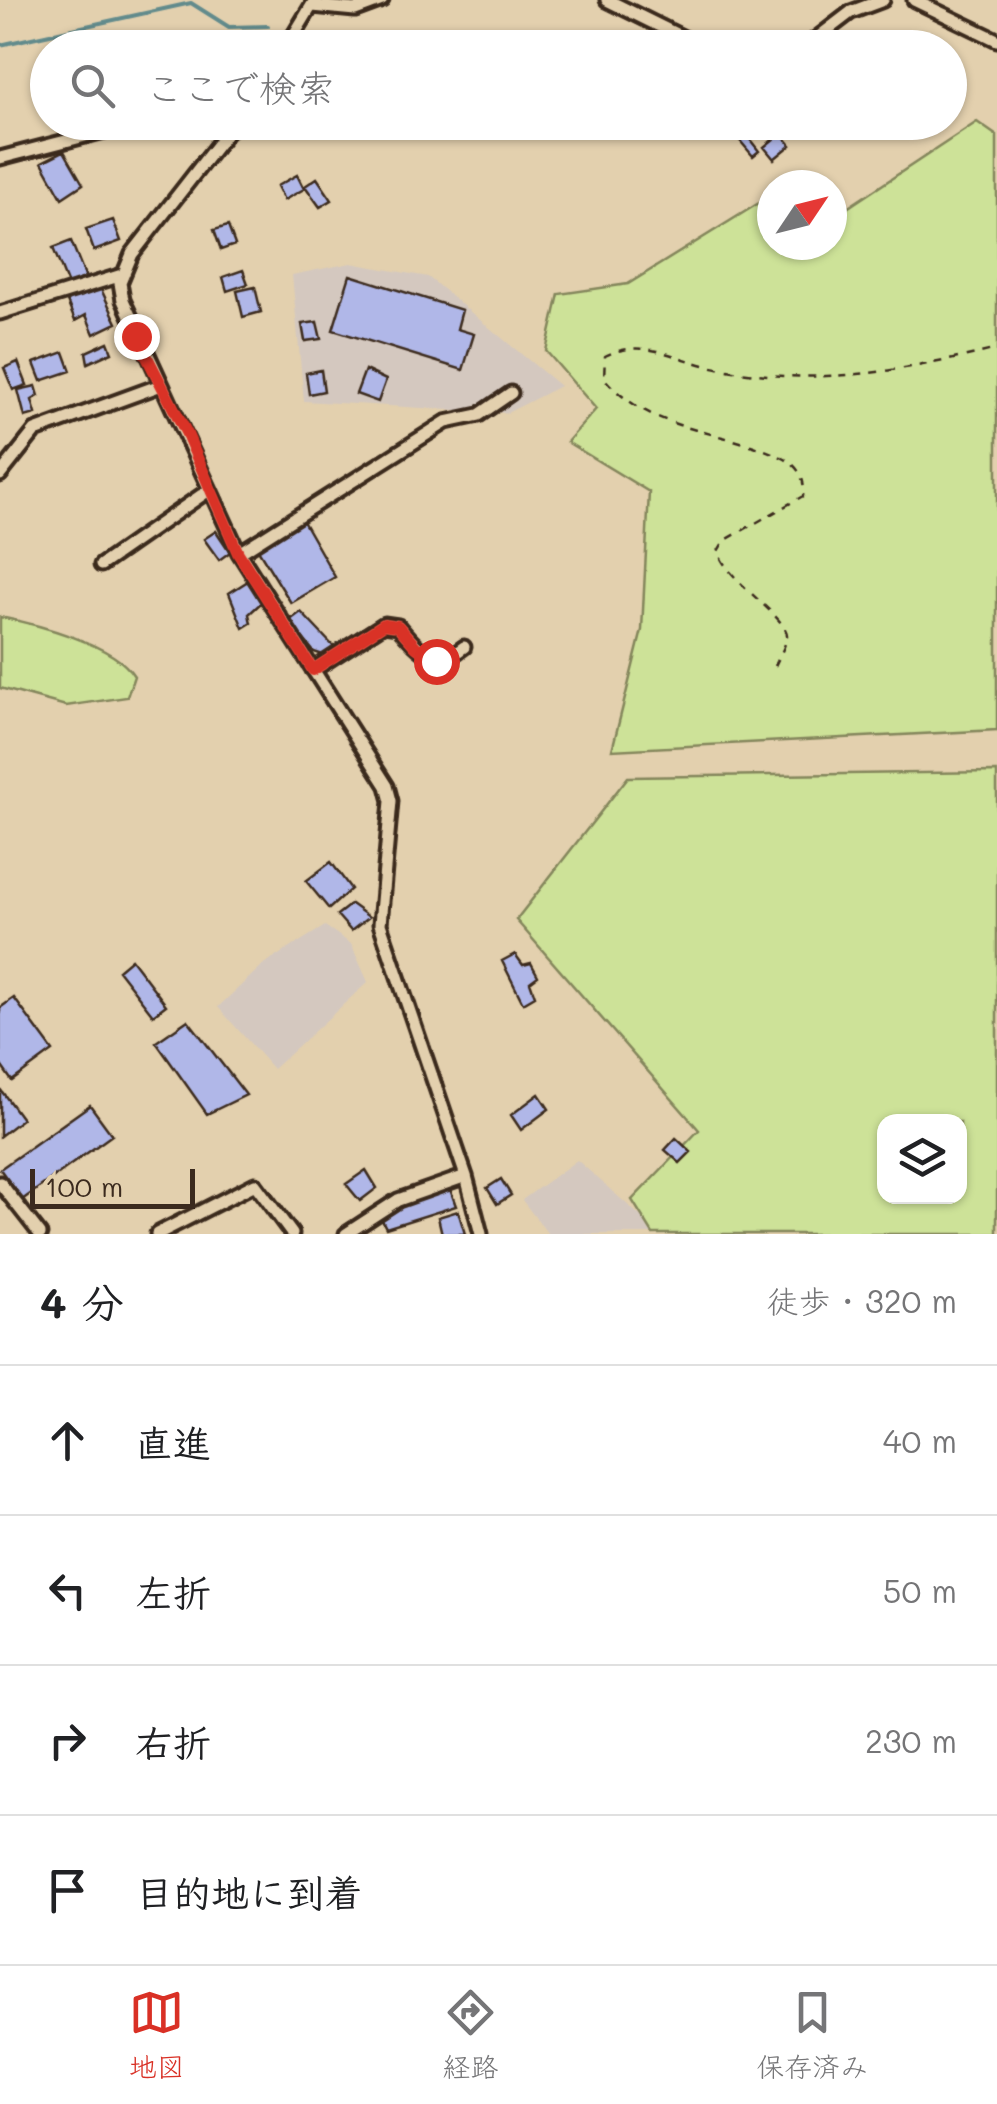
<!DOCTYPE html>
<html lang="ja">
<meta charset="utf-8">
<style>
:root{--surface:#fff;--page:#f2f2f2;--text:#202124;--muted:#757577;--line:#e0e0e0;--accent:#d93025}
body{margin:0;font-family:Mali,"Klee One",sans-serif;background:var(--page);color:var(--text)}
.controls{position:absolute;right:30px;bottom:30px;display:grid;overflow:hidden;border-radius:20px;box-shadow:0 2px 8px #0004}
.controls button{width:90px;height:90px;display:grid;place-items:center;padding:0;border:0;border-bottom:2px solid var(--line);background:var(--surface);color:var(--text);font:50px sans-serif}
.compass{position:absolute;left:757px;top:170px;width:90px;height:90px;border-radius:50%;background:var(--surface);box-shadow:0 2px 8px #0004;rotate:55deg}
.scale{position:absolute;left:30px;bottom:25px;width:165px;box-sizing:border-box;padding-left:10px;border:5px solid #3b2a1e;border-top:0;font-size:28px;line-height:35px;white-space:nowrap;color:#3b2a1e;-webkit-text-stroke:8px #e3d0ae;paint-order:stroke}
.stop{position:absolute;width:30px;height:30px;margin:-22px;border:8px solid #d93025;border-radius:50%;background:#fff}
.stop.end{background:#d93025;border-color:#fff;box-shadow:0 2px 10px #0008}
.list{margin:0;padding:0;list-style:none}
h2{display:flex;justify-content:space-between;align-items:center;height:130px;margin:0;padding:0 40px;font-size:42px}
h2 small{font-size:32px;font-weight:400;color:var(--muted)}
.list li{display:grid;grid-template-columns:65px 1fr auto;gap:30px;align-items:center;box-sizing:border-box;height:150px;padding:0 40px;border-top:2px solid var(--line)}
.list b{display:block;font-size:38px;white-space:nowrap}
.list em{font-size:32px;font-style:normal;color:var(--muted)}
.icon{flex:none;width:55px;height:55px;fill:none;stroke:currentColor;stroke-width:2;stroke-linecap:round;stroke-linejoin:round}
.map{position:relative;flex:none;width:997px;height:1234px;overflow:hidden}
.search{position:absolute;background:var(--surface);box-shadow:0 2px 8px #0004;left:30px;right:30px;top:30px;height:110px;display:flex;align-items:center;gap:25px;box-sizing:border-box;padding:0 35px;border-radius:55px;color:var(--muted);font-size:38px}
.sheet{height:730px;background:var(--surface)}
nav{display:flex;justify-content:space-around;align-items:center;box-sizing:border-box;height:140px;border-top:2px solid var(--line);background:var(--surface);font-size:28px;color:var(--muted)}
nav a{display:grid;justify-items:center;gap:5px}
nav .on{color:var(--accent)}
.map>svg:first-child{display:block}
.built{fill:#d4c8bf}
.green{fill:#cde298;stroke:#84865b;stroke-width:2.5;fill-rule:evenodd}
.lines{fill:none;stroke-linecap:round;stroke-linejoin:round}
.stream{stroke:#628b8c;stroke-width:4}
.building{fill:#b0b7e8;stroke:#3b2a1e;stroke-width:2.5}
.minor-casing{stroke:#3b2a1e;stroke-width:19}
.path{stroke:#3b2a1e;stroke-width:2.5;stroke-dasharray:8 8;stroke-linecap:butt}
.minor{stroke:#e3d0ae;stroke-width:11}
.route{stroke:#d93025;stroke-width:12}
</style>
<div class="map">
<svg width="997" height="1234" viewBox="0 0 997 1234">
<rect width="100%" height="100%" fill="#e3d0ae"/>
<filter id="ink" filterUnits="userSpaceOnUse"><feTurbulence type="fractalNoise" baseFrequency=".01" numOctaves="2"/><feDisplacementMap in="SourceGraphic" scale="20" xChannelSelector="R" yChannelSelector="G"/><feConvolveMatrix kernelMatrix="1 2 1 2 8 2 1 2 1" color-interpolation-filters="sRGB"/></filter>
<g filter="url(#ink)">
<!-- built -->
<path class="built" d="M 351,263 L 428,277 L 560,386 L 507,413 L 304,401 L 292,275 Z
M 325,926 L 351,944 L 368,982 L 273,1069 L 218,1007 L 264,964 Z
M 577,1160 L 655,1229 L 657,1234 L 548,1234 L 522,1200 Z"/>
<!-- green -->
<path class="green" d="M 977,122 L 997,136 L 997,730 L 612,750 L 642,630 L 649,492 L 567,442 L 596,409 L 546,351 L 559,294 L 628,284 L 772,195 L 772,245 L 832,245 L 832,218 Z
M 0,617 C 36,624 115,644 134,676 L 127,697 L 66,706 L 0,688 Z
M 997,772 L 997,1234 L 653,1234 L 632,1200 L 699,1130 L 516,920 L 628,777 ZM 884,1122 L 960,1122 L 960,1196 L 884,1196 Z"/>
<g class="lines">
<!-- stream -->
<path class="stream" d="M 0,45 L 191,3 L 229,27 L 268,26"/>
</g>
<!-- building -->
<path class="building" d="M 737,123 L 759,151 L 753,156 L 730,129 Z
M 781,133 L 791,145 L 774,159 L 764,147 Z
M 64,151 L 83,184 L 62,198 L 42,162 Z
M 297,175 L 304,189 L 284,200 L 277,186 Z
M 317,178 L 332,200 L 320,207 L 305,186 Z
M 113,220 L 121,241 L 94,251 L 86,229 Z
M 228,226 L 235,245 L 221,250 L 214,230 Z
M 71,241 L 86,278 L 68,285 L 53,248 Z
M 243,270 L 248,284 L 227,291 L 223,277 Z
M 350,275 L 462,310 L 457,329 L 474,334 L 463,370 L 333,330 Z
M 100,287 L 117,323 L 94,334 L 86,315 L 75,321 L 66,299 Z
M 255,287 L 261,312 L 243,317 L 237,291 Z
M 317,322 L 321,339 L 305,341 L 302,324 Z
M 108,342 L 112,352 L 88,363 L 86,352 Z
M 64,352 L 71,371 L 41,381 L 34,363 Z
M 18,362 L 27,385 L 13,390 L 4,368 Z
M 321,370 L 324,391 L 309,394 L 306,373 Z
M 365,370 L 386,380 L 378,402 L 356,394 Z
M 36,386 L 39,396 L 32,400 L 36,414 L 25,417 L 18,390 Z
M 303,521 L 335,577 L 291,603 L 257,548 Z
M 216,531 L 230,552 L 219,560 L 204,539 Z
M 248,581 L 262,602 L 249,614 L 251,623 L 243,628 L 229,593 Z
M 301,612 L 334,647 L 323,655 L 314,652 L 289,621 Z
M 331,862 L 351,889 L 329,909 L 306,881 Z
M 351,904 L 369,917 L 351,931 L 337,915 Z
M 515,954 L 523,965 L 531,963 L 538,976 L 530,982 L 535,996 L 523,1003 L 502,961 Z
M 131,959 L 166,1005 L 153,1015 L 118,970 Z
M 14,998 L 53,1051 L 12,1081 L 0,1064 L 0,1008 Z
M 188,1020 L 246,1095 L 207,1114 L 156,1042 Z
M 0,1089 L 22,1119 L 0,1136 Z
M 539,1094 L 549,1109 L 521,1130 L 511,1115 Z
M 90,1105 L 112,1135 L 22,1200 L 0,1169 Z
M 676,1138 L 691,1152 L 680,1163 L 665,1150 Z
M 366,1170 L 377,1188 L 360,1201 L 346,1184 Z
M 501,1179 L 511,1195 L 497,1204 L 487,1188 Z
M 450,1189 L 456,1206 L 386,1228 L 381,1218 L 404,1205 Z
M 458,1211 L 465,1234 L 442,1234 L 438,1217 Z"/>
<g class="lines">
<!-- minor casing -->
<g class="minor-casing">
<path id="minor" d="M 607,0 L 704,48
M 914,0 L 997,40
M 313,6 L 355,10 L 382,0
M 286,48 L 315,0
M 804,48 L 851,12 L 883,0
M 235,122 L 132,254 L 120,283 L 123,300 L 239,553 L 387,786 L 391,801 L 380,924 L 466,1176 L 481,1234
M 0,158 L 139,122
M 0,313 L 122,275
M 0,475 L 35,431 L 161,385
M 239,553 L 446,422 L 479,415 L 511,393
M 101,565 L 209,490
M 313,670 L 384,624 L 398,626 C 419,650 435,671 464,647
M 0,1183 L 40,1234
M 157,1234 L 255,1184 L 292,1234
M 346,1234 L 398,1200 L 466,1176"/>
</g>
<!-- path -->
<path class="path" d="M 775,666 C 779,657 786,645 787,636 C 789,619 725,579 718,551 L 724,541 L 803,496 C 806,480 799,466 783,458 C 724,428 652,435 604,378 L 605,356 C 642,338 671,357 708,366 C 805,388 903,372 997,349"/>
<!-- minor -->
<use href="#minor" class="minor"/>
</g>
</g>
<g class="lines" filter="url(#ink)">
<!-- route -->
<path class="route" d="M 136,336 L 187,434 L 238,553 L 313,670 L 384,624 L 398,626 L 416,647 L 436,661"/>
</g>
</svg>
<div class="controls">
<button><svg class="icon" aria-label="layers" viewBox="0 0 24 24"><path d="M12 4l9 5-9 5-9-5zM3 14l9 5 9-5"/></svg></button>
</div>
<svg class="compass" viewBox="-18 -18 36 36"><path d="M0-13l5 13h-10z" fill="#e53935"/><path d="M0 13l5-13h-10z" fill="#757577"/></svg>
<div class="scale">100 m</div>
<div class="stop" style="left:436px;top:661px"></div>
<div class="stop end" style="left:136px;top:336px"></div>
<div class="search"><svg class="icon" aria-label="search" viewBox="0 0 24 24"><circle cx="10" cy="10" r="6"/><path d="M15 15l6 6"/></svg>ここで検索</div>
</div>
<section class="sheet">
<h2>4 分<small>徒歩 · 320 m</small></h2>
<ul class="list">
<li><svg class="icon" aria-label="ahead" viewBox="0 0 24 24"><path d="M12 20V5M6 11l6-6 6 6"/></svg><div><b>直進</b></div><em>40 m</em></li>
<li><svg class="icon" aria-label="left" viewBox="0 0 24 24"><path d="M17 20v-9H6M10 6l-5 5 5 5"/></svg><div><b>左折</b></div><em>50 m</em></li>
<li><svg class="icon" aria-label="right" viewBox="0 0 24 24"><path d="M7 20v-9h11M14 6l5 5-5 5"/></svg><div><b>右折</b></div><em>230 m</em></li>
<li><svg class="icon" aria-label="arrive" viewBox="0 0 24 24"><path d="M6 21V4h12l-3 4 3 4H6"/></svg><div><b>目的地に到着</b></div></li>
</ul>
</section>
<nav>
<a class="on"><svg class="icon" aria-label="map" viewBox="0 0 24 24"><path d="M3 6l6-2 6 2 6-2v14l-6 2-6-2-6 2zM9 4v14M15 6v14"/></svg>地図</a>
<a><svg class="icon" aria-label="directions" viewBox="0 0 24 24"><path d="M12 3l9 9-9 9-9-9zM9 14v-3h6M13 9l2 2-2 2"/></svg>経路</a>
<a><svg class="icon" aria-label="saved" viewBox="0 0 24 24"><path d="M7 4h10v16l-5-4-5 4z"/></svg>保存済み</a>
</nav>
